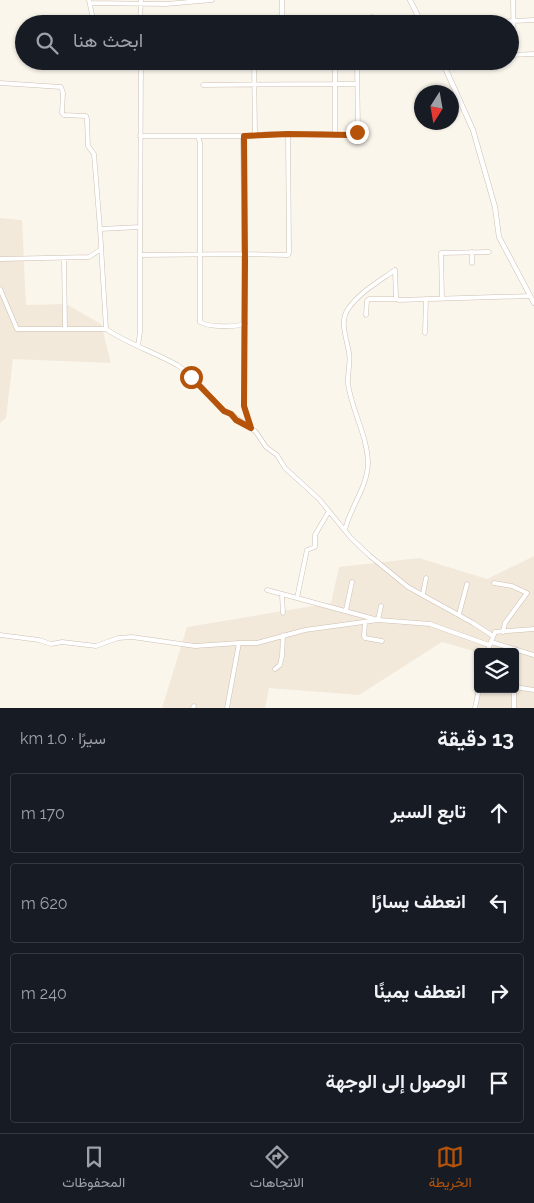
<!DOCTYPE html>
<html lang="ar">
<meta charset="utf-8">
<style>
:root{--surface:#171b24;--page:#242831;--text:#f1f3f6;--muted:#9ea1a6;--line:#363941;--accent:#b45309}
body{margin:0;font-family:Raleway,Vazirmatn,sans-serif;background:var(--page);color:var(--text);direction:rtl}
.controls{position:absolute;right:15px;bottom:15px;display:grid;overflow:hidden;border-radius:5px;box-shadow:0 1px 4px #0004}
.controls button{width:45px;height:45px;display:grid;place-items:center;padding:0;border:0;border-bottom:1px solid var(--line);background:var(--surface);color:var(--text);font:25px sans-serif}
.compass{position:absolute;left:414px;top:85px;width:45px;height:45px;border-radius:50%;background:var(--surface);box-shadow:0 1px 4px #0004;rotate:191deg}
.stop{position:absolute;width:15px;height:15px;margin:-11px;border:4px solid #b45309;border-radius:50%;background:#fff}
.stop.end{background:#b45309;border-color:#fff;box-shadow:0 1px 5px #0008}
.list{margin:0;padding:0;list-style:none}
h2{display:flex;justify-content:space-between;align-items:center;height:65px;margin:0;padding:0 20px;font-size:21px}
h2 small{font-size:16px;font-weight:400;color:var(--muted)}
.list li{display:grid;grid-template-columns:32px 1fr auto;gap:15px;align-items:center;box-sizing:border-box;height:80px;margin:0 10px 10px;padding:0 10px;border:1px solid var(--line);border-radius:5px}
.list b{display:block;font-size:19px;white-space:nowrap}
.list em{font-size:16px;font-style:normal;color:var(--muted)}
.icon{flex:none;width:28px;height:28px;fill:none;stroke:currentColor;stroke-width:2;stroke-linecap:round;stroke-linejoin:round}
.map{position:relative;flex:none;width:534px;height:708px;overflow:hidden;direction:ltr}
.search{position:absolute;background:var(--surface);box-shadow:0 1px 4px #0004;left:15px;right:15px;top:15px;height:55px;display:flex;align-items:center;gap:12px;box-sizing:border-box;padding:0 18px;border-radius:28px;color:var(--muted);font-size:19px}
.sheet{height:425px;background:var(--surface)}
nav{display:flex;justify-content:space-around;align-items:center;box-sizing:border-box;height:70px;border-top:1px solid var(--line);background:var(--surface);font-size:14px;color:var(--muted)}
nav a{display:grid;justify-items:center;gap:2px}
nav .on{color:var(--accent)}
.map>svg:first-child{display:block}
.residential{fill:#f2e9db;fill-rule:evenodd}
.lines{fill:none;stroke-linecap:round;stroke-linejoin:round}
.minor-casing{stroke:#cdbfb3;stroke-width:5}
.tertiary-casing{stroke:#cdbfb3;stroke-width:5.5}
.minor{stroke:#fff;stroke-width:4}
.tertiary{stroke:#fff;stroke-width:4.5}
.route{stroke:#b45309;stroke-width:6}
</style>
<div class="map">
<svg width="534" height="708" viewBox="0 0 534 708">
<rect width="100%" height="100%" fill="#fbf6ec"/>
<!-- residential -->
<path class="residential" d="M 0,218 L 22,220 L 26,305 L 66,304 L 101,324 L 111,363 L 13,359 L 6,418 L 0,423 Z
M 534,556 L 534,708 L 475,708 L 473,651 L 442,642 L 359,695 L 269,688 L 265,708 L 162,708 L 187,627 L 331,603 L 339,567 L 419,558 L 487,579 ZM 478,652 L 515,652 L 515,689 L 478,689 Z"/>
<g class="lines">
<!-- minor casing -->
<g class="minor-casing">
<path id="minor" d="M 89,0 L 94,24
M 282,0 L 282,24
M 513,0 L 514,55
M 90,3 L 166,4 L 212,0
M 372,17 L 384,24
M 140,24 L 141,0
M 454,24 L 534,20
M 510,55 L 534,54
M 141,61 L 140,255 L 244,254 L 244,406 L 250,426
M 254,61 L 255,135
M 335,61 L 335,84 L 357,84
M 0,83 L 61,87 L 63,93 L 62,113 L 64,115 L 86,116 L 87,119 L 88,146 L 94,154 L 100,229 L 140,227
M 203,85 L 335,84 L 335,135
M 288,134 L 289,252 L 288,255 L 244,254 L 243,136 C 279,132 316,134 352,135 L 356,134 L 358,129 L 357,61
M 140,136 L 243,136
M 198,136 L 200,143 L 200,322 C 208,327 237,328 245,323
M 64,258 L 65,329
M 0,259 L 89,257 L 100,250
M 472,263 L 472,252
M 395,270 L 396,297 L 398,300 L 530,296
M 0,289 L 17,329 L 106,329 L 100,229
M 442,299 L 441,253 L 489,252
M 366,315 L 367,301 L 369,299 L 397,299
M 106,329 C 128,344 154,352 177,365 C 196,377 209,396 223,411 L 231,414 L 256,432 L 266,447 L 277,455 L 285,468 L 319,499 L 351,538 L 370,556 L 408,587 L 473,623 L 493,636
M 425,333 L 426,299
M 138,346 L 140,332 L 140,255
M 329,511 L 315,535 L 315,547 L 307,550 L 297,598 L 378,620 L 381,606
M 345,530 C 350,507 368,487 368,462 C 367,435 352,411 348,384 C 347,374 351,363 349,353 C 347,339 339,322 348,309 C 360,292 378,282 395,270
M 494,583 L 512,586 L 527,593 L 505,623 L 503,632
M 267,590 L 297,598
M 423,594 L 426,578
M 282,595 L 283,613
M 346,610 L 352,582
M 459,614 L 467,584
M 365,622 L 364,636 L 365,638 L 382,641
M 0,635 L 39,640 L 51,644 L 62,642 L 96,646 L 118,638 L 132,637 L 195,646 L 239,643
M 491,642 L 534,655
M 487,652 L 495,632 L 534,629
M 275,669 L 280,665 L 282,656 L 283,635
M 515,687 L 534,690
M 514,689 L 514,708
M 193,708 L 194,706
M 227,708 L 239,643 L 257,643 L 305,630 L 378,620 L 430,624 L 489,645
M 475,708 L 479,689"/>
</g>
<!-- tertiary casing -->
<g class="tertiary-casing">
<path id="tertiary" d="M 410,0 L 422,24
M 442,61 L 473,130 L 495,207 L 499,237 L 534,303"/>
</g>
<!-- minor -->
<use href="#minor" class="minor"/>
<!-- tertiary -->
<use href="#tertiary" class="tertiary"/>
</g>
<g class="lines">
<!-- route -->
<path class="route" d="M 191,377 L 224,411 L 231,414 L 236,420 L 251,428 L 244,406 L 245,262 L 244,136 L 288,134 L 352,135 L 357,132"/>
</g>
</svg>
<div class="controls">
<button><svg class="icon" aria-label="layers" viewBox="0 0 24 24"><path d="M12 4l9 5-9 5-9-5zM3 14l9 5 9-5"/></svg></button>
</div>
<svg class="compass" viewBox="-18 -18 36 36"><path d="M0-13l5 13h-10z" fill="#e53935"/><path d="M0 13l5-13h-10z" fill="#9ea1a6"/></svg>
<div class="stop" style="left:191px;top:377px"></div>
<div class="stop end" style="left:357px;top:132px"></div>
<div class="search"><svg class="icon" aria-label="search" viewBox="0 0 24 24"><circle cx="10" cy="10" r="6"/><path d="M15 15l6 6"/></svg>ابحث هنا</div>
</div>
<section class="sheet">
<h2>13 دقيقة<small>سيرًا · 1.0 km</small></h2>
<ul class="list">
<li><svg class="icon" aria-label="ahead" viewBox="0 0 24 24"><path d="M12 20V5M6 11l6-6 6 6"/></svg><div><b>تابع السير</b></div><em>170 m</em></li>
<li><svg class="icon" aria-label="left" viewBox="0 0 24 24"><path d="M17 20v-9H6M10 6l-5 5 5 5"/></svg><div><b>انعطف يسارًا</b></div><em>620 m</em></li>
<li><svg class="icon" aria-label="right" viewBox="0 0 24 24"><path d="M7 20v-9h11M14 6l5 5-5 5"/></svg><div><b>انعطف يمينًا</b></div><em>240 m</em></li>
<li><svg class="icon" aria-label="arrive" viewBox="0 0 24 24"><path d="M6 21V4h12l-3 4 3 4H6"/></svg><div><b>الوصول إلى الوجهة</b></div></li>
</ul>
</section>
<nav>
<a class="on"><svg class="icon" aria-label="map" viewBox="0 0 24 24"><path d="M3 6l6-2 6 2 6-2v14l-6 2-6-2-6 2zM9 4v14M15 6v14"/></svg>الخريطة</a>
<a><svg class="icon" aria-label="directions" viewBox="0 0 24 24"><path d="M12 3l9 9-9 9-9-9zM9 14v-3h6M13 9l2 2-2 2"/></svg>الاتجاهات</a>
<a><svg class="icon" aria-label="saved" viewBox="0 0 24 24"><path d="M7 4h10v16l-5-4-5 4z"/></svg>المحفوظات</a>
</nav>
